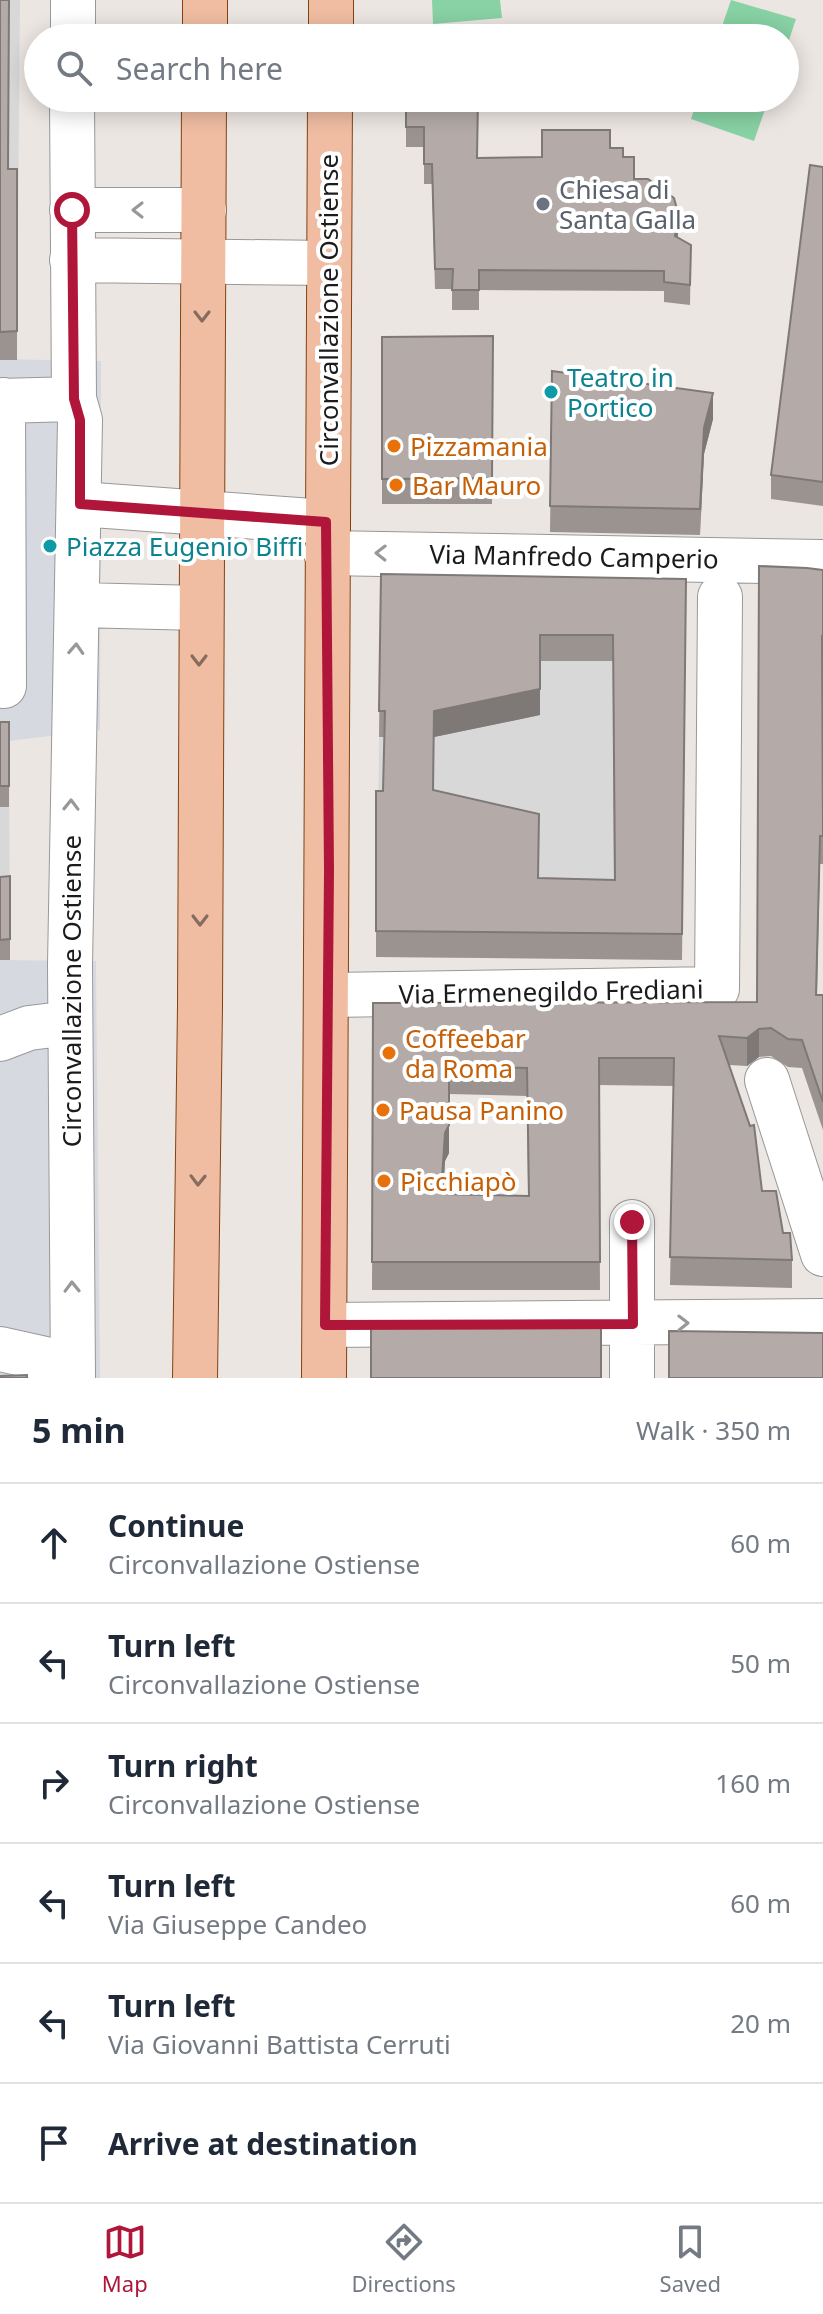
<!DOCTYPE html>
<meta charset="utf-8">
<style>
:root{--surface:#fff;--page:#f6f6f7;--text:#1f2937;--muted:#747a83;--line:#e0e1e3;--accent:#b01639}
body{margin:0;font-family:"Noto Sans",sans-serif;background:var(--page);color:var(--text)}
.stop{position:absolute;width:24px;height:24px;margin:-18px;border:6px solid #b01639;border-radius:50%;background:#fff}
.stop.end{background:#b01639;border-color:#fff;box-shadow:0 2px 8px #0008}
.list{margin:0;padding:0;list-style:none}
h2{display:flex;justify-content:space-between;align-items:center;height:104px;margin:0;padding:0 32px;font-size:34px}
h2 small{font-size:26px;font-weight:400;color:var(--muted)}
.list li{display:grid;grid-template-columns:52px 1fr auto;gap:24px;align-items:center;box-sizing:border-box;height:120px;padding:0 32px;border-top:2px solid var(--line)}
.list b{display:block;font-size:30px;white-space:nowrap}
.list p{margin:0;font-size:26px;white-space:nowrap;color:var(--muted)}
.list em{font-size:26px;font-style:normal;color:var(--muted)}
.icon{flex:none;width:44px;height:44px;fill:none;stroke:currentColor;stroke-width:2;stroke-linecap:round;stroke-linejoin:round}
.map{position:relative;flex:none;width:823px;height:1378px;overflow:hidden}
.search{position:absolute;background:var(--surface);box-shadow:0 4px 20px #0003;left:24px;right:24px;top:24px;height:88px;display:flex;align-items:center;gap:20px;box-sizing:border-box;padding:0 28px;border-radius:44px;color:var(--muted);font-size:30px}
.sheet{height:824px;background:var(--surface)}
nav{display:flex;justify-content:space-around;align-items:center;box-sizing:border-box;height:112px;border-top:2px solid var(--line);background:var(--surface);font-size:22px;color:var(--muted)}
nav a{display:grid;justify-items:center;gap:4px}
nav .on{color:var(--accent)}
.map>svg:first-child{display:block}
.residential{fill:#d9d8d9}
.pitch{fill:#88d2a5}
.plaza{fill:#d7d9e1}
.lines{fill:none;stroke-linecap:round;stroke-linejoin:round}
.minor-casing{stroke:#989898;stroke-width:46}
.major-casing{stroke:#824311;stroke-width:46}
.minor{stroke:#fff;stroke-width:44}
.major{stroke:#f0bda3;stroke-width:44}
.wall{fill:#9b9390;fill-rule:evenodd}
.shaded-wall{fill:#7e7876}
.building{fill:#b4aba8;stroke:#7e7876;stroke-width:2;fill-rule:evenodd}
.oneway{stroke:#989898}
.oneway2{stroke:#866c5f}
.route{stroke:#b01639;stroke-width:10}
.worship-dot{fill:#6b7280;stroke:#fff;stroke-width:3}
.culture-dot{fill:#0f9aa8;stroke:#fff;stroke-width:3}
.food-dot{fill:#e8710a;stroke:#fff;stroke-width:3}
.labels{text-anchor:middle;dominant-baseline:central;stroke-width:8;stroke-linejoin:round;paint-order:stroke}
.worship-label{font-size:26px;fill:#5b616d;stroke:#fff;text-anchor:start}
.street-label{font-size:26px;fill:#1b1b1b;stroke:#fff}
.culture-label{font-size:26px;fill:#0d838f;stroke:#fff;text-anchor:start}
.food-label{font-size:26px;fill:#c56008;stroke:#fff;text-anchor:start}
</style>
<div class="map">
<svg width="823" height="1378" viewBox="0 0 823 1378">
<rect width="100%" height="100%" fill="#ece6e2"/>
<!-- residential -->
<path class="residential" d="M 0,0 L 20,0 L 17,360 L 0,359 Z
M 381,600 L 686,605 L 682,960 L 376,957 Z
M 0,742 L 9,742 L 10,960 L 0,960 Z"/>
<!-- pitch -->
<path class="pitch" d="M 432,0 L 500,0 L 502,18 L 433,24 Z
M 731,0 L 796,19 L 785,52 L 785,38 L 718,38 Z
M 698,98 L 769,98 L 754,141 L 691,119 Z"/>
<!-- plaza -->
<path class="plaza" d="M 0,359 L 101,361 L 100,730 L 0,742 Z
M 0,960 L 96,961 L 100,1378 L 0,1378 Z"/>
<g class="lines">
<!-- minor casing -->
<g class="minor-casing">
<path id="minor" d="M 73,38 L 73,0
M 72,98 L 74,399 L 80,420 L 70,965 L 73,1378
M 72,210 L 204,210
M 72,260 L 329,263
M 3,400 L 4,686
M 0,401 L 74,399
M 80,504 L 326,522
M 326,553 L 823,562
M 79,605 L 199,608
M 329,995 L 717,989 L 720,597
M 0,1039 L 29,1028 L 70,1023
M 767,1080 L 823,1254
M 632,1222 L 632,1378
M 325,1325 L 823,1321
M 0,1349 L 72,1365"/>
</g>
<!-- major casing -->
<g class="major-casing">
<path id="major" d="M 205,38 L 205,0
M 331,38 L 331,0
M 195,1378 L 200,1006 L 204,98
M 324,1378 L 330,98"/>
</g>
<!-- minor -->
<use href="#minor" class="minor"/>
<!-- major -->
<use href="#major" class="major"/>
</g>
<!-- wall -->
<path class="wall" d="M 0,0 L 8,169 L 17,169 L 17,360 L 0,360 Z
M 406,98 L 477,158 L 542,157 L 610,148 L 623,157 L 634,179 L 678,233 L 678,237 L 691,245 L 690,305 L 664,302 L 664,291 L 479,290 L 479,310 L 452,310 L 452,289 L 435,289 L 432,184 L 424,184 L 424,147 L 406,147 Z
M 823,167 L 823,506 L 771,499 L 771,475 Z
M 493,336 L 492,504 L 382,504 L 382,337 Z
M 552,371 L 713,419 L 704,454 L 700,535 L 550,532 Z
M 823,570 L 823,864 L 820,864 L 817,995 L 823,995 L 823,1130 L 802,1068 L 788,1067 L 771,1056 L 759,1057 L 747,1066 L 729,1065 L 762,1191 L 783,1233 L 792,1260 L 792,1288 L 670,1285 L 674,1086 L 599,1085 L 600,1290 L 372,1290 L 373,1003 L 757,1002 ZM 449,1094 L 527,1096 L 528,1196 L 443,1194 L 445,1161 L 449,1153 Z
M 381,574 L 686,579 L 682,960 L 376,957 L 376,791 L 383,791 L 384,737 L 379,737 ZM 540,661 L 613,661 L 614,880 L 538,878 L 433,791 L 434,737 L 540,715 Z
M 0,722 L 9,722 L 9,807 L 0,807 Z
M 10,876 L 10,960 L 0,960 L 0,877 Z"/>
<!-- shaded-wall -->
<path class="shaded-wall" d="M 678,213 L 678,233 L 675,256 L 675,236 Z
M 713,393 L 713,419 L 704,454 L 700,535 L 704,428 Z
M 540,689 L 540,715 L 434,737 L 434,711 Z
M 759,1029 L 759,1057 L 747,1066 L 747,1038 Z
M 449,1125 L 449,1153 L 445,1161 L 441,1222 L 441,1194 L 445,1133 Z"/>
<!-- building -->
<path class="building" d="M 0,0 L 9,0 L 8,169 L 17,169 L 17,331 L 0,332 Z
M 406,98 L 478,98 L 477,158 L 542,157 L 542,130 L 610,130 L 610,148 L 623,148 L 623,157 L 634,157 L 634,179 L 648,179 L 674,198 L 678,213 L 675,236 L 691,245 L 690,285 L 664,282 L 664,271 L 479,270 L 479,290 L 452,290 L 453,269 L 435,269 L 432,164 L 424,164 L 424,127 L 406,127 Z
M 810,165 L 823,167 L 823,482 L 771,475 Z
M 493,336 L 492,478 L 382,479 L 382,337 Z
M 552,371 L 713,393 L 704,428 L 700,509 L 550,506 Z
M 759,566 L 807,568 L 823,570 L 823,638 L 822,637 L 823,836 L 820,836 L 816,995 L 823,995 L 823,1102 L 802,1040 L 788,1039 L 771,1028 L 759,1029 L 747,1038 L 719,1036 L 750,1126 L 754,1125 L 762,1191 L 776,1191 L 783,1233 L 790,1233 L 792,1260 L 670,1257 L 674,1058 L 599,1058 L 600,1262 L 372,1262 L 373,1003 L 757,1002 ZM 449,1066 L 527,1068 L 529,1196 L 441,1194 L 445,1133 L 449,1125 Z
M 381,574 L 686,579 L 682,934 L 376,931 L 376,791 L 383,791 L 385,711 L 379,711 ZM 540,635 L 613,635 L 615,880 L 538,878 L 539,814 L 433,790 L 434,711 L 540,689 Z
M 0,722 L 9,722 L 9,786 L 0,786 Z
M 10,876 L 10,939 L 0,940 L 0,877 Z
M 371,1327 L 601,1328 L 601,1378 L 371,1378 Z
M 669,1331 L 823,1333 L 823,1378 L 669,1378 Z
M 27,1375 L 27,1378 L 0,1378 L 0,1376 Z"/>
<!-- one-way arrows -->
<defs><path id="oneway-chevron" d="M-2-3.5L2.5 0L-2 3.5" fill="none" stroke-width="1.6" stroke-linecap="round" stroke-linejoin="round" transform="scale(2)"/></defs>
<g class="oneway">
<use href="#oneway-chevron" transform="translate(138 210) rotate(-180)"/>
<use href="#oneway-chevron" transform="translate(381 553) rotate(-179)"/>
<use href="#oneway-chevron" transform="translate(76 649) rotate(-87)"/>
<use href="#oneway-chevron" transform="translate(71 805) rotate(-89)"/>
<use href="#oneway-chevron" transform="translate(72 1287) rotate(-91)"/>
<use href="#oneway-chevron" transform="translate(683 1323) rotate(-1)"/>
</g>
<g class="oneway2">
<use href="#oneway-chevron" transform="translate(202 316) rotate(90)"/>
<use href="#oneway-chevron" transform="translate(199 660) rotate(90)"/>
<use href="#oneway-chevron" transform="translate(200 920) rotate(90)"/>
<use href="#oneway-chevron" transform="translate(198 1180) rotate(91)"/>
</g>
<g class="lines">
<!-- route -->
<path class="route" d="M 72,210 L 74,399 L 80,420 L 80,504 L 326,522 L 329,870 L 325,1325 L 633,1324 L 632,1222"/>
</g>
<!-- markers -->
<circle class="worship-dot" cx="543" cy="204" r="8"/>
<g class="culture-dot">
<circle cx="551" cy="392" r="8"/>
<circle cx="50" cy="546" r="8"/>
</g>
<g class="food-dot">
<circle cx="394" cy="446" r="8"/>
<circle cx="396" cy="485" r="8"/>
<circle cx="389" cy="1053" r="8"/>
<circle cx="383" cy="1110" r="8"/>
<circle cx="384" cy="1181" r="8"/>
</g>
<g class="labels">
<!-- worship labels -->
<g class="worship-label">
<text x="559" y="189">Chiesa di<tspan x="559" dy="30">Santa Galla</tspan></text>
</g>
<!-- street labels -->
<g class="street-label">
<text transform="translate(328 310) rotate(-90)">Circonvallazione Ostiense</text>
<text transform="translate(574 556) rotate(1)">Via Manfredo Camperio</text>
<text transform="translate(71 991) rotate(-90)">Circonvallazione Ostiense</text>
<text transform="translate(551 991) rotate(-1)">Via Ermenegildo Frediani</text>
</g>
<!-- culture labels -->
<g class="culture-label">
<text x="567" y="377">Teatro in<tspan x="567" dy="30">Portico</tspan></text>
<text x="66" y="546">Piazza Eugenio Biffi</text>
</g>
<!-- food labels -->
<g class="food-label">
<text x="410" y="446">Pizzamania</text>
<text x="412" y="485">Bar Mauro</text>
<text x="405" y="1038">Coffeebar<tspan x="405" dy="30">da Roma</tspan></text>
<text x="399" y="1110">Pausa Panino</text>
<text x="400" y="1181">Picchiapò</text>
</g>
</g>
</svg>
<div class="stop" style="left:72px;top:210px"></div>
<div class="stop end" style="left:632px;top:1222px"></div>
<div class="search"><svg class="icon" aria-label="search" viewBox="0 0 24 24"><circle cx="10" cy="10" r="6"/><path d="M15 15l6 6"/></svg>Search here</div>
</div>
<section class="sheet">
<h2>5 min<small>Walk · 350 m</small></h2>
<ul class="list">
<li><svg class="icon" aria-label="ahead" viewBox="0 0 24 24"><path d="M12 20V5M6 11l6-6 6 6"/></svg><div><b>Continue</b><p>Circonvallazione Ostiense</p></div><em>60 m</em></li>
<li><svg class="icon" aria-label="left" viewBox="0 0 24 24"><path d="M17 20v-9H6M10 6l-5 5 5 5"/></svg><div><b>Turn left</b><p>Circonvallazione Ostiense</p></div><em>50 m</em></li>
<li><svg class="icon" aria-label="right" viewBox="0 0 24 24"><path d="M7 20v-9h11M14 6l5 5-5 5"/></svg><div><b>Turn right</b><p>Circonvallazione Ostiense</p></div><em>160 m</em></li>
<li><svg class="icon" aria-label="left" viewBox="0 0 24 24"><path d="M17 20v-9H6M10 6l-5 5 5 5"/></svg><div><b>Turn left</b><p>Via Giuseppe Candeo</p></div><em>60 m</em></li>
<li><svg class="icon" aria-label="left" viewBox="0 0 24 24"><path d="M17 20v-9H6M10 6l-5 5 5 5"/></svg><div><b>Turn left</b><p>Via Giovanni Battista Cerruti</p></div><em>20 m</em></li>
<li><svg class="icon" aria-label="arrive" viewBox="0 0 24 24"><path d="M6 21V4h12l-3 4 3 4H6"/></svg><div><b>Arrive at destination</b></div></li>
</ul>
</section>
<nav>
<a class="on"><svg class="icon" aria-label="map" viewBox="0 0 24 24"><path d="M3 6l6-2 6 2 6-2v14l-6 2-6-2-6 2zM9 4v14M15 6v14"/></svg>Map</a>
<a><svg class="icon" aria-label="directions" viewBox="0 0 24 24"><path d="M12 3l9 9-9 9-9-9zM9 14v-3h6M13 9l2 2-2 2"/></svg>Directions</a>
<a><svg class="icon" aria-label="saved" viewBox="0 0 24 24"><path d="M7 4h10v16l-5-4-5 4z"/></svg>Saved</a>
</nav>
